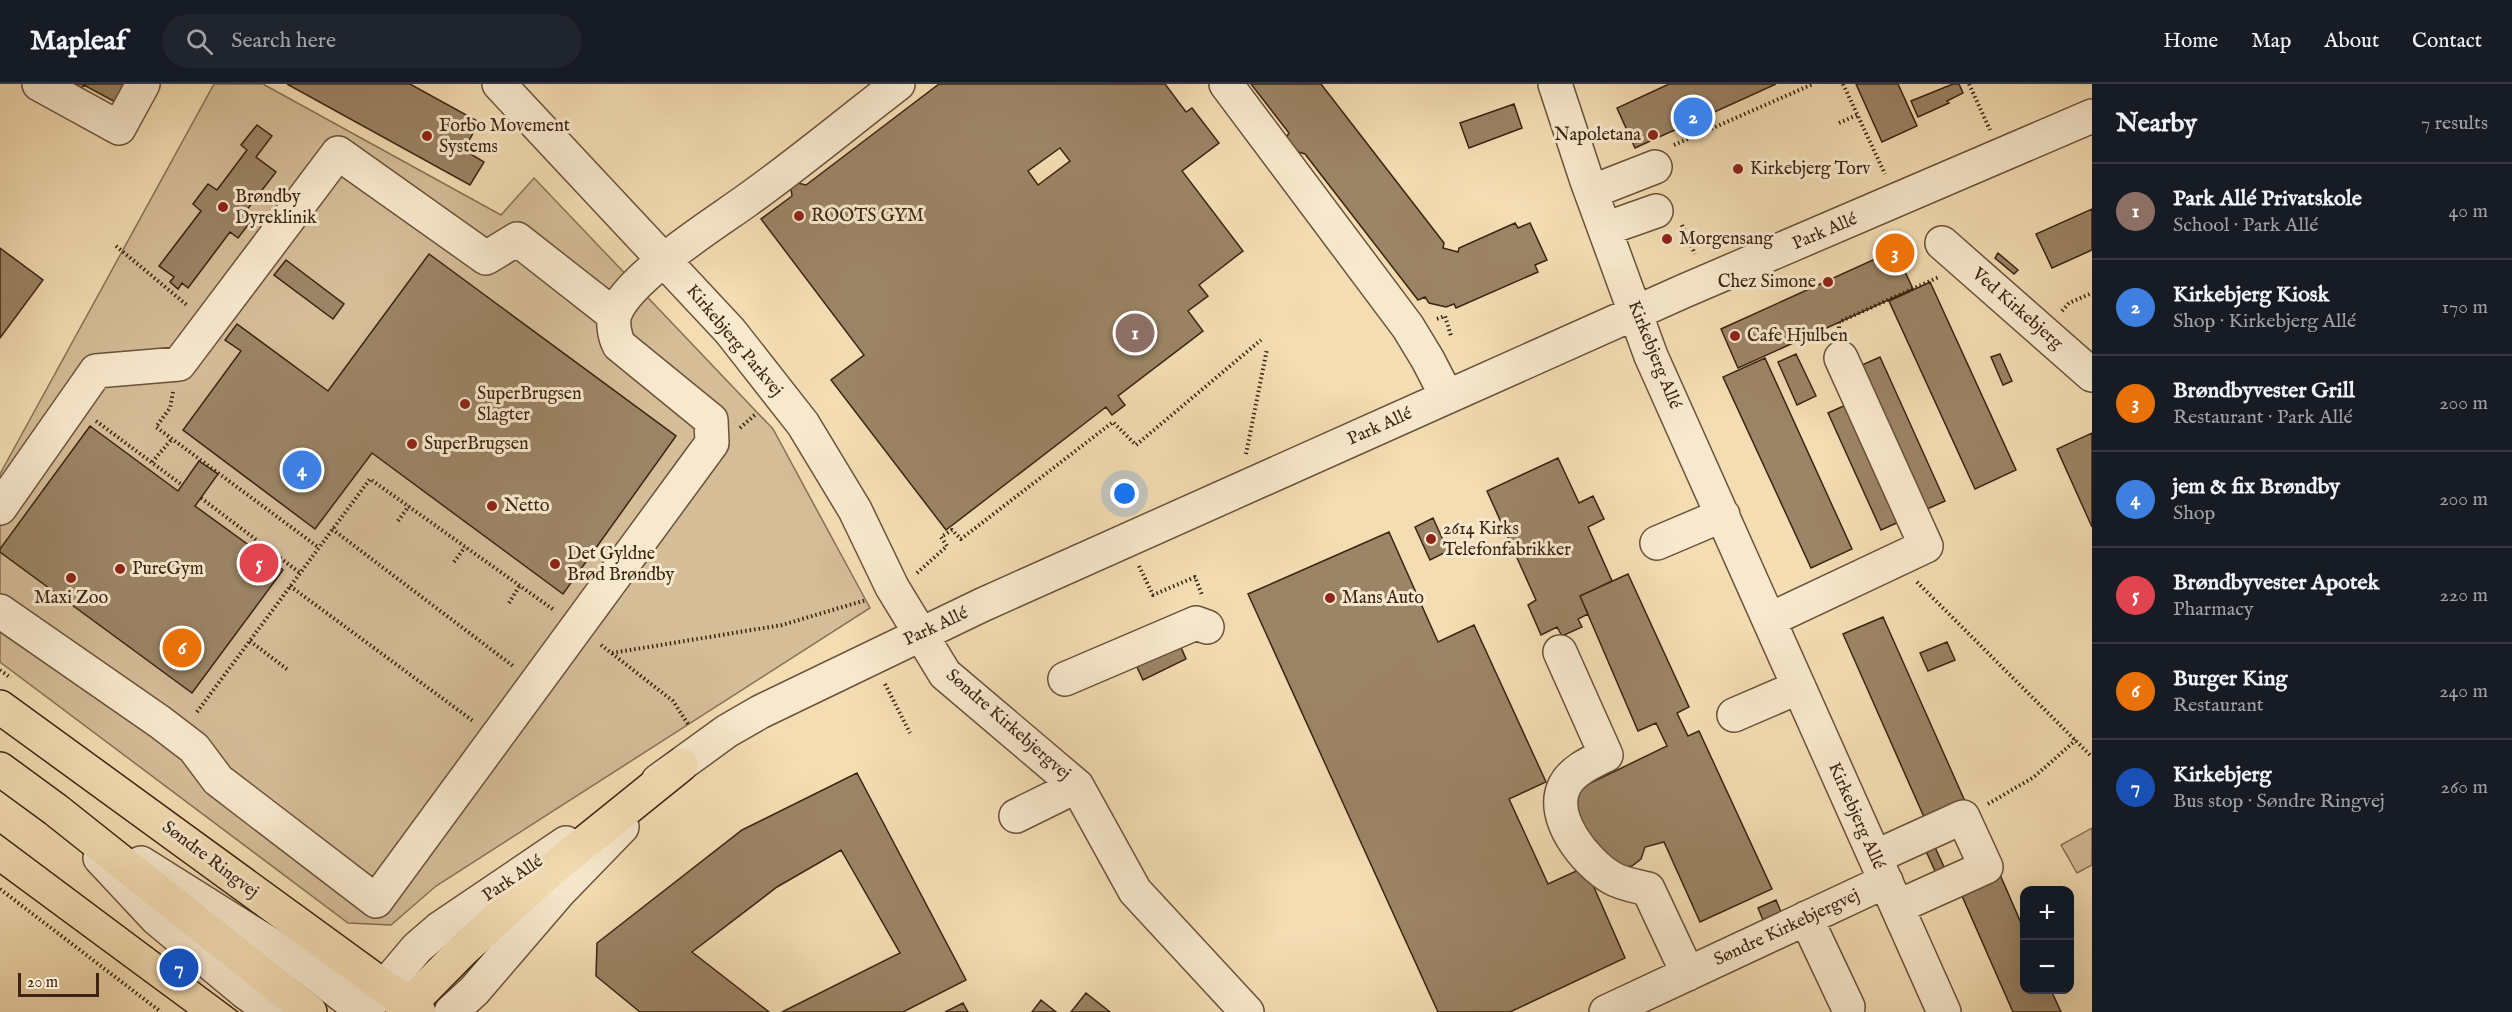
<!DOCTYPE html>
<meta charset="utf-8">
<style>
:root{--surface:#171b24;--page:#20242c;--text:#f1f3f6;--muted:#9ea1a6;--line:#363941;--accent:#0b8043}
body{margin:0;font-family:"IM FELL English",serif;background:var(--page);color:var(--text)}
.controls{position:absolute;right:18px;bottom:18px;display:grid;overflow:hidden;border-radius:12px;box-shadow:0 6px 24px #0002}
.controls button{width:54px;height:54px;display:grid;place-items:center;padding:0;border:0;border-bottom:2px solid var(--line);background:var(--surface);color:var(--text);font:30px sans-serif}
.scale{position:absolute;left:18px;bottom:15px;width:81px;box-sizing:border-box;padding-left:6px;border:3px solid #3c2312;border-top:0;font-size:16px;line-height:21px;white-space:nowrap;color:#3c2312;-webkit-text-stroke:4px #f8e9ce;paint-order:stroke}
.you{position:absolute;left:1125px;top:410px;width:21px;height:21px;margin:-15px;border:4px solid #fff;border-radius:50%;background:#1a73e8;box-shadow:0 0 0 9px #1a73e833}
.badge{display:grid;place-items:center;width:39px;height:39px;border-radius:50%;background:var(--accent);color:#fff;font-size:20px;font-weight:700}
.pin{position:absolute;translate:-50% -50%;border:3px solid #fff;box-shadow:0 2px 6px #0006}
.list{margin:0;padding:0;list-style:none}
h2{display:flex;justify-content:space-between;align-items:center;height:78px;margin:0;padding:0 24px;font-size:26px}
h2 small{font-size:20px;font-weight:400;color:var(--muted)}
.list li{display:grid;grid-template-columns:39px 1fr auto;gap:18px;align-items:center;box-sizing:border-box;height:96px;padding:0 24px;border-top:2px solid var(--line)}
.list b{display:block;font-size:22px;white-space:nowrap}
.list p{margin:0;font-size:20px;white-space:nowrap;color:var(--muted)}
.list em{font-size:20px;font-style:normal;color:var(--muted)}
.icon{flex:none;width:33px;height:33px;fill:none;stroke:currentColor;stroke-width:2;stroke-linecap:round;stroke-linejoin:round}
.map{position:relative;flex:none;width:2092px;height:928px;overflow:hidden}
header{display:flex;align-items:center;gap:36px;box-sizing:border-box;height:84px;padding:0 30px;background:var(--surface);border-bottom:2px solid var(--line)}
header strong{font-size:28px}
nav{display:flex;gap:33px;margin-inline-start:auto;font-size:21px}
.search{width:420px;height:54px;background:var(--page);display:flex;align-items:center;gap:15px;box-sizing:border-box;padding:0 21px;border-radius:33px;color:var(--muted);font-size:22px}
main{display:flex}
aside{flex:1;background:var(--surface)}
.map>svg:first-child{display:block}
.green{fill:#d5bd98;stroke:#887055;stroke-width:1.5}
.building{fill:#9c8466;stroke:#3c2312;stroke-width:1.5;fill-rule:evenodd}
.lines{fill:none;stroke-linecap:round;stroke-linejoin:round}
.minor-casing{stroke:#6a523a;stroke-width:36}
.major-casing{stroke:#3c2312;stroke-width:36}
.path{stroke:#3c2312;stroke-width:4;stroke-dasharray:1.5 3;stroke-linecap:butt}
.minor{stroke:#f8e9ce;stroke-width:33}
.major{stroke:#f4ddb3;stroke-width:33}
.tram{stroke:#3c2312;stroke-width:1.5}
.poi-dot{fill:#8f2418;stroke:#f8e9ce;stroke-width:2}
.labels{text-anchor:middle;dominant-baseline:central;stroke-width:6;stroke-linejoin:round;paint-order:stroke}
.poi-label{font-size:18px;fill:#3c2312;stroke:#f8e9ce;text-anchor:start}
.street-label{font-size:18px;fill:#3c2312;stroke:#f8e9ce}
</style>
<header>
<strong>Mapleaf</strong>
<div class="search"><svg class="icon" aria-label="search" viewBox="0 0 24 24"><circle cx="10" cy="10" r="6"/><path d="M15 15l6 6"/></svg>Search here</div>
<nav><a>Home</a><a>Map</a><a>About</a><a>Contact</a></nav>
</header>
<main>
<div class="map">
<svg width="2092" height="928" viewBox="0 0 2092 928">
<rect width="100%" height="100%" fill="#f4ddb3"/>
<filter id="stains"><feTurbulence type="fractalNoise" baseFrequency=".00333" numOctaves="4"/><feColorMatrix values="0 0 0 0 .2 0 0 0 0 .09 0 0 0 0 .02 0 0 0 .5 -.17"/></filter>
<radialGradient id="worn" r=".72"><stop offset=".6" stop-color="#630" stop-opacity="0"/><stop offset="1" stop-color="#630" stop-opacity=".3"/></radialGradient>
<!-- green -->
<path class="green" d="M 214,0 L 263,0 L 501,131 L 534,94 L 773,345 L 870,524 L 436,802 L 391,841 L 348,839 L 0,578 L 0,390 Z
M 2092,744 L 2092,781 L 2077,789 L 2061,761 Z"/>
<!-- building -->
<path class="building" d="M 69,0 L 130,0 L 117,19 L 84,1 L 80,6 Z
M 287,0 L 410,0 L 479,38 L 464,66 L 484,78 L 470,101 Z
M 939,0 L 1165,0 L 1186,28 L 1192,24 L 1219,59 L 1182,87 L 1243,167 L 1199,201 L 1208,212 L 1188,227 L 1203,247 L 1118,312 L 1125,321 L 1112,331 L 1106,323 L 946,446 L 831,296 L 864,271 L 761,135 L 792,112 L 791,105 L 794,101 L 798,99 L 806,101 ZM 1060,64 L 1070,77 L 1038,101 L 1028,87 Z
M 1251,0 L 1321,0 L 1444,159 L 1443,164 L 1458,168 L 1459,164 L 1515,139 L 1518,144 L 1530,139 L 1547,176 L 1535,181 L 1538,188 L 1456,224 L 1454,220 L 1446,223 L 1429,219 L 1425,213 L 1418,216 L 1305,70 L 1295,67 L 1285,55 L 1289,49 Z
M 1669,0 L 1776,0 L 1635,64 L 1617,24 Z
M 1856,0 L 1898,0 L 1917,42 L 1882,58 Z
M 1953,0 L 1959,0 L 1963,9 L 1947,17 L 1949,19 L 1918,33 L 1911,17 Z
M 1514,20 L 1522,44 L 1469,64 L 1460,39 Z
M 257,41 L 272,52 L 256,73 L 276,88 L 246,127 L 254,133 L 238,154 L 230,148 L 188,204 L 182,199 L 178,205 L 170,198 L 174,193 L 159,182 L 201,127 L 193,120 L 208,100 L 217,106 L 247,66 L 241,61 Z
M 2092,125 L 2092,166 L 2052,184 L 2036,150 Z
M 0,164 L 43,196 L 0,254 Z
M 1895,166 L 1913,205 L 1738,284 L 1721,245 Z
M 1998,169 L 2018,186 L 2014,190 L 1995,174 Z
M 429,170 L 676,352 L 563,510 L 372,369 L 315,445 L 183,346 L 241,267 L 225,256 L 237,240 L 328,307 Z
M 286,176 L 344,220 L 333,235 L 274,191 Z
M 1930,198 L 2016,386 L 1975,405 L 1889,217 Z
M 1796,270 L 1816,312 L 1797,321 L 1778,278 Z
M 2000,270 L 2012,297 L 2003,301 L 1991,273 Z
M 1880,273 L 1945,417 L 1925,426 L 1860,282 Z
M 1765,274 L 1852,465 L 1811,484 L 1723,293 Z
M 1848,320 L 1901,437 L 1881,446 L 1828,329 Z
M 90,342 L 178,407 L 199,377 L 218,390 L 195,422 L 283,486 L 192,609 L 0,468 L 0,465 Z
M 2092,349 L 2092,443 L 2057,365 Z
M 1558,374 L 1579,419 L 1593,412 L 1604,435 L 1588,443 L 1612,497 L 1580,512 L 1588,530 L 1578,535 L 1582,543 L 1562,552 L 1557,543 L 1541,551 L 1528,521 L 1536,516 L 1487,407 Z
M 1433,434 L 1448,467 L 1430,476 L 1415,443 Z
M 1389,448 L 1438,558 L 1474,541 L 1546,698 L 1509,715 L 1548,800 L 1585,783 L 1625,874 L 1510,928 L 1438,928 L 1248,510 Z
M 1628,490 L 1689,623 L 1677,629 L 1688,652 L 1699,647 L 1772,805 L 1700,838 L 1664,758 L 1645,763 L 1641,775 L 1632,782 L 1622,783 L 1594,764 L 1572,717 L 1578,705 L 1667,662 L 1656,639 L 1638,647 L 1580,512 Z
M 1883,533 L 1968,724 L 1928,742 L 1843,550 Z
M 1947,558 L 1955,576 L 1928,587 L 1920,569 Z
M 1180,561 L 1186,575 L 1143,596 L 1136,581 Z
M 857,689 L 966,896 L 903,928 L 782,928 L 900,869 L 841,766 L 777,803 L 692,868 L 769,928 L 640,928 L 596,892 L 597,859 L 742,746 Z
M 1933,759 L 1945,785 L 1936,789 L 1924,763 Z
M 1998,786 L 2024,846 L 2024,906 L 2051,906 L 2061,928 L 2013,928 L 1958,803 Z
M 1776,816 L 1781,828 L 1763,836 L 1758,824 Z
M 1086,909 L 1110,928 L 1071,928 Z
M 1041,916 L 1056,928 L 1032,928 Z
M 963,919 L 968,928 L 945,928 Z"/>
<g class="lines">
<!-- minor casing -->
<g class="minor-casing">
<path id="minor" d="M 39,0 L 119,44 L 143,0
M 499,0 L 730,247 L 803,340 L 855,426 L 892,503 L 945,590 L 1077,702 L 1135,807 L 1247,928
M 1226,0 L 1408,243 L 1428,276 L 1447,313
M 1555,0 L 1587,97 L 1651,272 L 1944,928
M 1591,108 L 1655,83
M 1605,145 L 1656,127
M 1942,159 L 2092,291
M 0,424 L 96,287 L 179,280 L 338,69 L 486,174 L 517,155 L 614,231
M 1657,459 L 1723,431
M 0,527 L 160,638 L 194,664 L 218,696 L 376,817 L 712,359 L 711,336 L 619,261 C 615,253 612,239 615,230 C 628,194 714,140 746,117 C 798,80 847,39 898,0
M 1769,536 L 1926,462 L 1841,274
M 1560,568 L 1606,671 C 1592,678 1573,686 1565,701 C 1548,733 1586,779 1612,794 C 1622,800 1636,802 1648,805 L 1688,890
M 1065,595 L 1196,539 L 1207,543
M 1734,631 L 1799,603
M 658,697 L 727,647 L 760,628 L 982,521 L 1447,313 L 1684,207 L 2092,32
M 1016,732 L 1077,702
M 1875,773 L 1963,733 L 1986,783 L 1897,823
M 100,774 L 157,835 L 245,908 L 273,928
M 141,779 L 302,880 L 364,928
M 1806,834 L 1848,923
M 363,928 L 417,864 L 439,845 L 566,759
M 451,928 L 474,907 L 559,808 L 622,743
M 1606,928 L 1886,797"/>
</g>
<!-- major casing -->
<g class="major-casing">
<path id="major" d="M 0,623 L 419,928
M 0,685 L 56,726 L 310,928
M 402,928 L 464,865 L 552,785 L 681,681"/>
</g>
<!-- path -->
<path class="path" d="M 1843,0 L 1885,90
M 1969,0 L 1990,46
M 1839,39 L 1857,31
M 1674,61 L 1813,0
M 1682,141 L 1695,170
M 116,162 L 188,222
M 2062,227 L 2069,219 L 2092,209
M 1437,235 L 1445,232 L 1451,252
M 1839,244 L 1839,238 L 1939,193
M 173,308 L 170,324 L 156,343 L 318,463
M 96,337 L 182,401
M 740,344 L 757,329
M 1246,370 L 1267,265
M 152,378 L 172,355
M 201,414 L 300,489
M 398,437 L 409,422
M 332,445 L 513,582
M 454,478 L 465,463
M 1139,482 L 1153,511 L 1195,493 L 1202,511
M 917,489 L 947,462 L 941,453 L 952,446 L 961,455 L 1113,338 L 1136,361 L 1261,256
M 1917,498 L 2092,673
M 290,502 L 473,637
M 509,519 L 520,501
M 250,557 L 288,586
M 601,561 L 673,617 L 688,640
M 612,569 L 782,541 L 866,516
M 0,586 L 11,594
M 885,600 L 910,649
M 197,628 L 370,395 L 554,526
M 1988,720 L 2034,693 L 2076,656
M 0,805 L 161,928"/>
<!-- minor -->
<use href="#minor" class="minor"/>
<!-- major -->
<use href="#major" class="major"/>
<!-- tram -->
<path class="tram" d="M 0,750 L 238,928
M 0,790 L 187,928"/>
</g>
<!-- markers -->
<g class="poi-dot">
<circle cx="1653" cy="51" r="6"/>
<circle cx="427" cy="52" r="6"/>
<circle cx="1738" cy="85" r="6"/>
<circle cx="223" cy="123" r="6"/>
<circle cx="799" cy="132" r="6"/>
<circle cx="1667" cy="155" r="6"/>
<circle cx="1828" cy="198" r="6"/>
<circle cx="1735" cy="252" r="6"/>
<circle cx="465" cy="320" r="6"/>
<circle cx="412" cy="360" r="6"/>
<circle cx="492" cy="422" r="6"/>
<circle cx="1431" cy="455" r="6"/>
<circle cx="555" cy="480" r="6"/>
<circle cx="120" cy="485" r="6"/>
<circle cx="71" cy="494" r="6"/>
<circle cx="1330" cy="514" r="6"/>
</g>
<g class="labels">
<!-- poi labels -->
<g class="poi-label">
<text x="439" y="42">Forbo Movement<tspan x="439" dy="21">Systems</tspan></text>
<text x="1641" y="51" text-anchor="end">Napoletana</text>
<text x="1750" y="85">Kirkebjerg Torv</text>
<text x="235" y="113">Brøndby<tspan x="235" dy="21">Dyreklinik</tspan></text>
<text x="811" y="132">ROOTS GYM</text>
<text x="1679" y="155">Morgensang</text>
<text x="1816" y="198" text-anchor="end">Chez Simone</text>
<text x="1747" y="252">Cafe Hjulben</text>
<text x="477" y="310">SuperBrugsen<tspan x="477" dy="21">Slagter</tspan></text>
<text x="424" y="360">SuperBrugsen</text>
<text x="504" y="422">Netto</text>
<text x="1443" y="445">2614 Kirks<tspan x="1443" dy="21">Telefonfabrikker</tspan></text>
<text x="567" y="470">Det Gyldne<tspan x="567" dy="21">Brød Brøndby</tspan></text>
<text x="132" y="485">PureGym</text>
<text x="71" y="514" text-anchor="middle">Maxi Zoo</text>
<text x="1342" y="514">Mans Auto</text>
</g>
<!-- street labels -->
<g class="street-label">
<text transform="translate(1825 148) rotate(-23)">Park Allé</text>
<text transform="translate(2017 225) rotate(41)">Ved Kirkebjerg</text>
<text transform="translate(734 257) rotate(50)">Kirkebjerg Parkvej</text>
<text transform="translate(1654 271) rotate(68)">Kirkebjerg Allé</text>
<text transform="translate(1380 343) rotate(-24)">Park Allé</text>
<text transform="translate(936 543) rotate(-25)">Park Allé</text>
<text transform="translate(1008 641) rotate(41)">Søndre Kirkebjergvej</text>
<text transform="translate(1856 732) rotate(66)">Kirkebjerg Allé</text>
<text transform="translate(210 776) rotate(37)">Søndre Ringvej</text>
<text transform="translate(513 795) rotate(-34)">Park Allé</text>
<text transform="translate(1787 844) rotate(-25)">Søndre Kirkebjergvej</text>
</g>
</g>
<rect width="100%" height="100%" filter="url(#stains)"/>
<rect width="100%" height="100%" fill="url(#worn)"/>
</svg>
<div class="controls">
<button>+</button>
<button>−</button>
</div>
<div class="scale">20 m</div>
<div class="you"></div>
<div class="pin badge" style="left:1135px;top:249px;background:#8d6e63">1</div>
<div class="pin badge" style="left:1693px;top:33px;background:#3f7fe0">2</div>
<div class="pin badge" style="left:1895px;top:169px;background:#e8710a">3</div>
<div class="pin badge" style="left:302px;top:386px;background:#3f7fe0">4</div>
<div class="pin badge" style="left:259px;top:479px;background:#e0444e">5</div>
<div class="pin badge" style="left:182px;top:564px;background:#e8710a">6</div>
<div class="pin badge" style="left:179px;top:884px;background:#1a4fb4">7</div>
</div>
<aside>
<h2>Nearby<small>7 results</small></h2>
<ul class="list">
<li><span class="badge" style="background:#8d6e63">1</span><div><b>Park Allé Privatskole</b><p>School · Park Allé</p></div><em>40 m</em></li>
<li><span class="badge" style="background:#3f7fe0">2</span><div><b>Kirkebjerg Kiosk</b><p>Shop · Kirkebjerg Allé</p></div><em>170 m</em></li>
<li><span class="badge" style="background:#e8710a">3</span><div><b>Brøndbyvester Grill</b><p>Restaurant · Park Allé</p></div><em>200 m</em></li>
<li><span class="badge" style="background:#3f7fe0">4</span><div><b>jem &amp; fix Brøndby</b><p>Shop</p></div><em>200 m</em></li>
<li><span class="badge" style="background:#e0444e">5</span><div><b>Brøndbyvester Apotek</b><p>Pharmacy</p></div><em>220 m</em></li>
<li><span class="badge" style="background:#e8710a">6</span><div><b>Burger King</b><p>Restaurant</p></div><em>240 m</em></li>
<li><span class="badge" style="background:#1a4fb4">7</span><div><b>Kirkebjerg</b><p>Bus stop · Søndre Ringvej</p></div><em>260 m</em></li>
</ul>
</aside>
</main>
